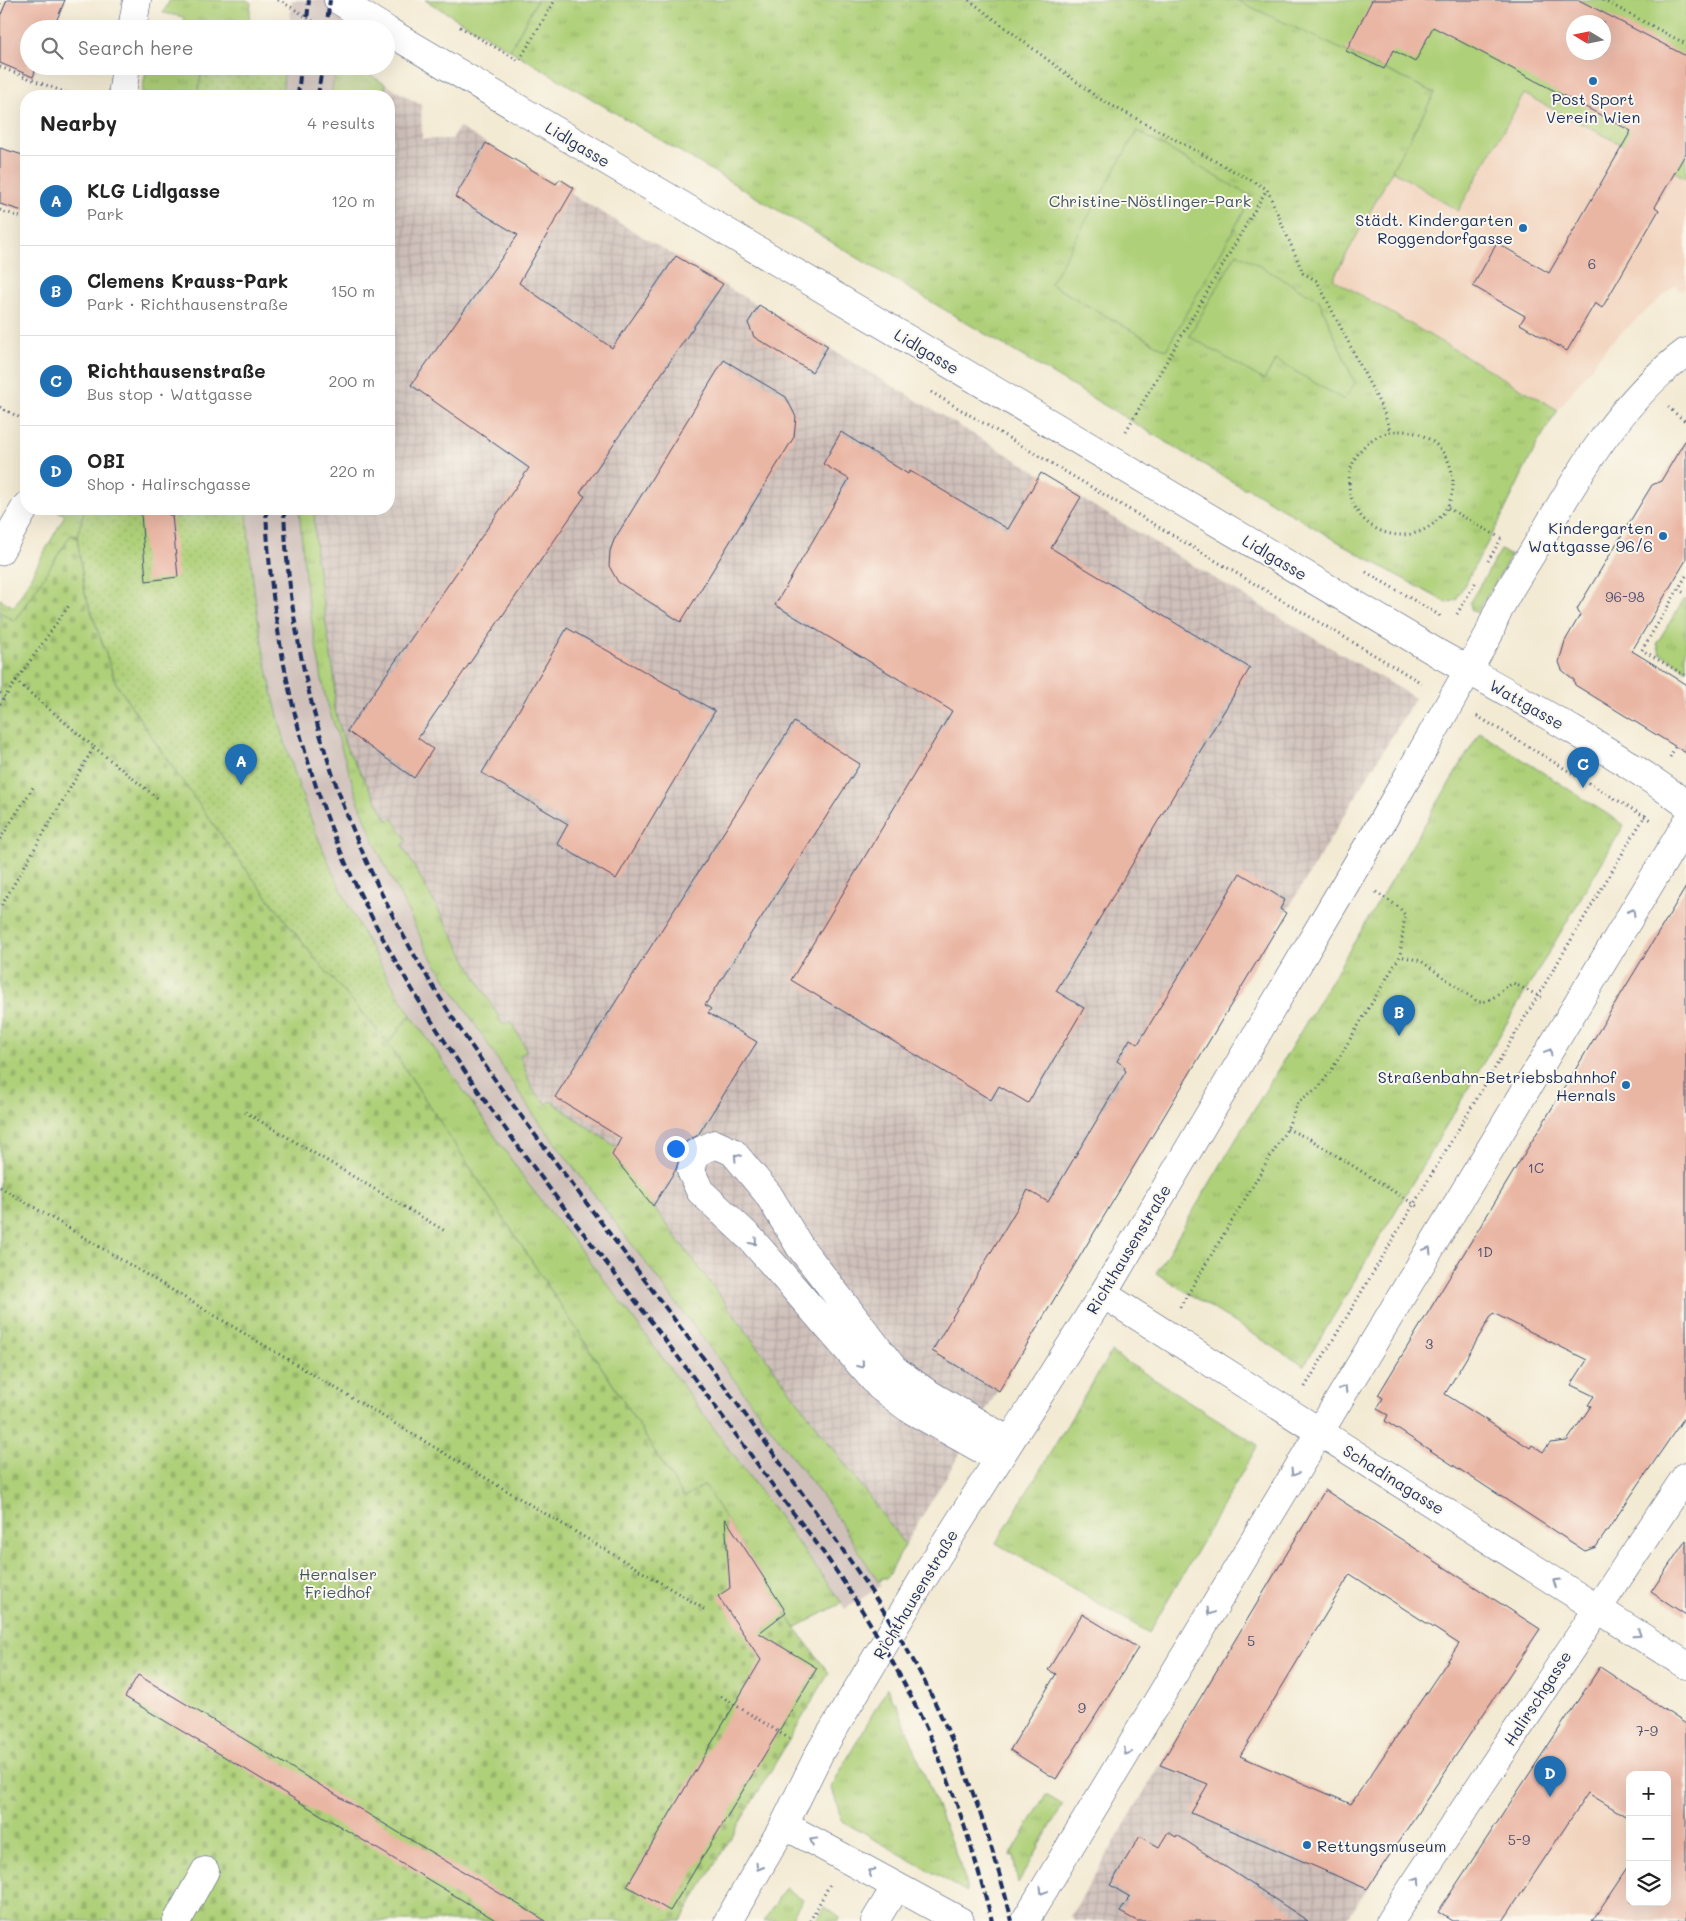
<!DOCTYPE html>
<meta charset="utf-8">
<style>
:root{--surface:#fff;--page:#f2f2f2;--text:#222;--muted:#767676;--line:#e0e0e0;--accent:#1f6fb2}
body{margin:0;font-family:Mali,sans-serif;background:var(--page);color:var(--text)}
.controls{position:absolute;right:15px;bottom:15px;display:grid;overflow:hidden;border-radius:10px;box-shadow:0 5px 20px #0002}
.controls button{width:45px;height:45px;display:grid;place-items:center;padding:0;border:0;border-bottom:1px solid var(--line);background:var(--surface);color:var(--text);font:25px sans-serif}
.compass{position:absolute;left:1566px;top:15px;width:45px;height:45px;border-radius:50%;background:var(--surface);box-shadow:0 5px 20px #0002;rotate:280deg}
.you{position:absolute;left:675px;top:1148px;width:18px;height:18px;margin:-12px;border:4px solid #fff;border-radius:50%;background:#1a73e8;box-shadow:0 0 0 8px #1a73e833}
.badge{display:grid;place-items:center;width:32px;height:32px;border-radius:50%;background:var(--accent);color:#fff;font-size:16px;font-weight:700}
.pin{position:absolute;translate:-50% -41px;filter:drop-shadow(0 1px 2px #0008)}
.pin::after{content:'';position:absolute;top:26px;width:18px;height:15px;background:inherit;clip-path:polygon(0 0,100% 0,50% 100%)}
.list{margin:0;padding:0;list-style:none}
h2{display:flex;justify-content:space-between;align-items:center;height:65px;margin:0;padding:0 20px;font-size:21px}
h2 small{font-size:16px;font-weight:400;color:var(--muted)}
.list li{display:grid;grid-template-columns:32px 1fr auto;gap:15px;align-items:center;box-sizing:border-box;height:90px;padding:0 20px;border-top:1px solid var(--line)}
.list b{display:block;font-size:19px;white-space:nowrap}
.list p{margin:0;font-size:16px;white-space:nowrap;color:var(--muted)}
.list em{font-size:16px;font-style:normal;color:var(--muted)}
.icon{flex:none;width:28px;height:28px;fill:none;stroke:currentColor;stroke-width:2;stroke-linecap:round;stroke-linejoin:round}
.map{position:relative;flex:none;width:1686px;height:1921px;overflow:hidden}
.search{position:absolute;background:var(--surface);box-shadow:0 5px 20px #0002;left:20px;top:20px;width:375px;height:55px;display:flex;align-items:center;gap:12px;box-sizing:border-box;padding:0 18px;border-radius:28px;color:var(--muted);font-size:19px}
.panel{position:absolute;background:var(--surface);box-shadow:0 5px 20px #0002;left:20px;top:90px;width:375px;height:425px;border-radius:20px}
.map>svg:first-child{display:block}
.built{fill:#f2d4be;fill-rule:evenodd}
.industrial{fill:url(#industrial-grid)}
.railway{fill:#cfc0ba}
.grass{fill:url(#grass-tufts);stroke:#64806b}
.cemetery{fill:url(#cemetery-stones);stroke:#64806b}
.garden{fill:url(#garden-dots);stroke:#64806b}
.pitch{fill:#aed078;stroke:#64806b;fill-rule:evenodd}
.building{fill:#eab6a4;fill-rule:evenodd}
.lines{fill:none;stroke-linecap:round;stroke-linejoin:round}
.minor-casing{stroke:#3b4b70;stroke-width:29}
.major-casing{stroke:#3b4b70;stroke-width:29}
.path{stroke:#3b4b70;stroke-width:3;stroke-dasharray:1 4;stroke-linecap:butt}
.minor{stroke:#fff;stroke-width:28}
.major{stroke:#fff;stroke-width:28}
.rail{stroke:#1b2f5e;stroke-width:4;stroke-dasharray:8 4;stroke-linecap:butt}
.path-bridge{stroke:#3b4b70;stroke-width:3;stroke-dasharray:1 4;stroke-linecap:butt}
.oneway{stroke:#8d97ae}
.poi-dot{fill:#1f6fb2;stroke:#fbf7ec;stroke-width:2}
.labels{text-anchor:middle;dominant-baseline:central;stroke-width:4;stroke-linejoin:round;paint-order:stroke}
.number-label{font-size:14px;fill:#4f5170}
.poi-label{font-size:16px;fill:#1b2f5e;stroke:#fbf7ec;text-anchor:end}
.street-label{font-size:16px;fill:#1b2f5e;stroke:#fbf7ec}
.park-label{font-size:16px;fill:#405764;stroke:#fbf7ec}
</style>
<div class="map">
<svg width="1686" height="1921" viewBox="0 0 1686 1921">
<defs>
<pattern id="industrial-grid" width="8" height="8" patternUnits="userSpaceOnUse" patternTransform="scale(1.25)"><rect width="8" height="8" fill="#cfc0ba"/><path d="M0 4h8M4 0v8" fill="none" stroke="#b1a5a2"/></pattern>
<pattern id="grass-tufts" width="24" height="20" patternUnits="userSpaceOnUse" patternTransform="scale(1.25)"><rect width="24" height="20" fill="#aed078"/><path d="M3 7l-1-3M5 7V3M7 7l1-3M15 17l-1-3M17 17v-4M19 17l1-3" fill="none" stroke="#95b36a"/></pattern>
<pattern id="cemetery-stones" width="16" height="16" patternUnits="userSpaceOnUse" patternTransform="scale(1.25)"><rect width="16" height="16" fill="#aed078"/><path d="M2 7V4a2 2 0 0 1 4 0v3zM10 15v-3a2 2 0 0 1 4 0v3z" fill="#95b36a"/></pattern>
<pattern id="garden-dots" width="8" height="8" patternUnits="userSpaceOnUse" patternTransform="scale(1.25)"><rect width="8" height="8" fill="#aed078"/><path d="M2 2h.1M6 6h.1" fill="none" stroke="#95b36a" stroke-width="1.8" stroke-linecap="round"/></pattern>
</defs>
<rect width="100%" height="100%" fill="#fbf7ec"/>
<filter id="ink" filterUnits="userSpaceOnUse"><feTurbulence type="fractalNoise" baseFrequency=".02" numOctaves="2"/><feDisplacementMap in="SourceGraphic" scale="10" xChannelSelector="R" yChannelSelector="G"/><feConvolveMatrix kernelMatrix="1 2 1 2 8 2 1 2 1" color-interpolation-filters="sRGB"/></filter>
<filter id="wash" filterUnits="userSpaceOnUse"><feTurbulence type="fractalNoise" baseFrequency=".0096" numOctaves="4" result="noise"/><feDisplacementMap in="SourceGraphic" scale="20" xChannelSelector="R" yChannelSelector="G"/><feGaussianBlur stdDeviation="1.12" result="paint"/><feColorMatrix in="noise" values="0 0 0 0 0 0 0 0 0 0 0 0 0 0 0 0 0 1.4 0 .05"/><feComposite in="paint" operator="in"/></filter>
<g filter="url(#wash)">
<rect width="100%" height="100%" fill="#f3ead3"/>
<!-- built -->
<path class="built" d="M 1454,57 L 1686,178 L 1686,287 L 1681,291 L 1675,285 L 1608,345 L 1558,410 L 1333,279 Z
M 1600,1667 L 1686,1724 L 1686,1921 L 1433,1921 ZM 1630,1775 L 1667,1775 L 1667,1902 L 1630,1902 Z"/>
<!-- industrial -->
<path class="industrial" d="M 385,84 L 421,105 L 422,139 L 452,139 L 459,127 L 1415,698 L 905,1545 L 653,1206 L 532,1089 L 520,1055 L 527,1051 L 503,1025 L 402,845 L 407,841 L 394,818 L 388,821 L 345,746 L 334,707 L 316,558 L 314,509 L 389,509 L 389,96 L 385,96 Z
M 1160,1765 L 1247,1801 L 1385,1862 L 1345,1921 L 1075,1921 L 1070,1917 Z"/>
<!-- railway -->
<path class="railway" d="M 292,0 L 347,0 L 344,29 L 289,29 Z
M 285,66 L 337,66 L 330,96 L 282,96 Z
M 247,509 L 299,509 L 306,589 L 325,696 L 358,800 L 378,851 L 427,950 L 531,1111 L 834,1512 L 881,1586 L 845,1609 L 613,1291 L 528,1184 L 443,1064 L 382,969 L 322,851 L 304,805 L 278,721 L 258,628 L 250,562 Z"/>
<!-- grass -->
<path class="grass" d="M 170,0 L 247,0 L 251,3 L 248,29 L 182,29 L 184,17 L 163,13 Z
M 537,0 L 1317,0 L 1336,46 L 1435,93 L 1333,279 L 1558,410 L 1537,444 L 1499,522 L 1456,600 L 1447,603 L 1357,553 L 1248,488 L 1243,488 L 510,50 Z
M 147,66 L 203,66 L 197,96 L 141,96 Z
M 337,66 L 356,66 L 385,84 L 385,96 L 330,96 Z
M 54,509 L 85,509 L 77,536 L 71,535 L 15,621 L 0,612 L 0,599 L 14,607 L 65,515 Z
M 299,509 L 314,509 L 316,558 L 335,682 L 334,707 L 345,745 L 388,821 L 393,818 L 407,841 L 402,845 L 503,1025 L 511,1021 L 527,1051 L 520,1055 L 532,1089 L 547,1104 L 551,1101 L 616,1147 L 653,1206 L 905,1545 L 889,1575 L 886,1578 L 881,1578 L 879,1583 L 834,1512 L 531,1111 L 427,950 L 378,851 L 358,800 L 325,696 L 306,589 Z
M 1501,550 L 1511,556 L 1477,613 L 1471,609 L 1470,602 Z
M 1684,599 L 1686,600 L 1686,669 L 1660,653 L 1657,643 Z
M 1480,732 L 1624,825 L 1304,1366 L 1156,1273 Z
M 411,1015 L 528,1184 L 613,1291 L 842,1603 L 795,1628 L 704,1486 L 684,1498 L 610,1380 L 388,1043 Z
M 1111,1352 L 1258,1445 L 1149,1633 L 996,1543 Z
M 887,1688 L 894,1703 L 896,1702 L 963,1873 L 967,1892 L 842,1821 L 832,1788 L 834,1782 Z
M 1046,1795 L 1063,1805 L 1018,1883 L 1013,1855 L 1010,1856 Z
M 785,1888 L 803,1899 L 790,1921 L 764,1921 Z
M 825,1907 L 840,1918 L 839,1921 L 816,1921 Z"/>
<!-- cemetery -->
<path class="cemetery" d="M 71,535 L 77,536 L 85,593 L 116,683 L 170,764 L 245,868 L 313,956 L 388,1043 L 610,1380 L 684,1498 L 704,1485 L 795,1628 L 829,1673 L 681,1921 L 0,1921 L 0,612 L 15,621 Z"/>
<!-- garden -->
<path class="garden" d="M 203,66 L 285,66 L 282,96 L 197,96 Z
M 85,509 L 247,509 C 257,698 309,855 411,1015 L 388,1043 L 313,956 L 245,868 L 170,764 L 116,683 L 85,593 L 77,536 Z"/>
<!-- pitch -->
<path class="pitch" d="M 425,0 L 537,0 L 510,50 Z
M 1236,0 L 1686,0 L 1686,178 L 1524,94 L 1458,211 L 1392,170 L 1435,93 ZM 1574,22 L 1604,22 L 1604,52 L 1574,52 Z
M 1137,131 L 1252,197 L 1166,350 L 1050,284 Z
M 1237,253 L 1319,300 L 1355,383 L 1344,400 L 1276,360 L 1264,380 L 1189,336 Z"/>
<g id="blocks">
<!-- building -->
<path class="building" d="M 7,0 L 65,0 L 53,29 L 29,29 L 29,66 L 37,66 L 33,77 L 0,63 L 0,17 Z
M 1372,0 L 1579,0 L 1686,56 L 1686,153 L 1655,207 L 1659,210 L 1602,308 L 1595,303 L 1567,351 L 1520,324 L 1525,316 L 1473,286 L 1497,243 L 1549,273 L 1631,131 L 1433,27 L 1415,62 L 1393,50 L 1384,69 L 1346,51 ZM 1574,22 L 1604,22 L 1604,52 L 1574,52 Z
M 486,143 L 556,184 L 560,179 L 574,188 L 519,283 L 612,348 L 676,256 L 723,284 L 580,493 L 585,496 L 418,738 L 433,749 L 414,778 L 347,731 L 529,468 L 411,385 L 518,235 L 455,197 Z
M 0,148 L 26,156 L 26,212 L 0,204 Z
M 759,305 L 828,346 L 812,372 L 754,337 L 748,323 Z
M 724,360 L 786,397 L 796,417 L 794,437 L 681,622 L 618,582 L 609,566 L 610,551 L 614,540 Z
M 841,432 L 908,474 L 910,471 L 1008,529 L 1041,473 L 1081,497 L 1051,548 L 1250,668 L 1056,991 L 1084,1008 L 1028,1103 L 999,1086 L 991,1100 L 791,980 L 952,711 L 775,605 L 849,479 L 823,464 Z
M 1686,439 L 1686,560 L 1632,651 L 1686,684 L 1686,753 L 1575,685 L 1574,680 L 1562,670 L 1559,662 L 1565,641 L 1580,615 L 1577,609 L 1652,485 L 1661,481 Z
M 169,511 L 169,515 L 172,515 L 178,577 L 146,581 L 141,513 Z
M 567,628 L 715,711 L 616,879 L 557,844 L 568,824 L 482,773 Z
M 794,722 L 860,764 L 705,1005 L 711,1009 L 708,1013 L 757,1042 L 698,1135 L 684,1143 L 676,1169 L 653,1206 L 612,1155 L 621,1138 L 555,1097 Z
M 1240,873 L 1285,900 L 1280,909 L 1286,913 L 999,1391 L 932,1351 L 1028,1190 L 1048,1202 L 1126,1071 L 1124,1069 L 1125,1067 L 1117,1061 L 1130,1039 L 1138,1044 Z
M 1686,887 L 1686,1415 L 1596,1547 L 1585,1551 L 1385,1421 L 1388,1415 L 1377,1409 L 1383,1398 L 1378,1395 ZM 1493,1313 L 1587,1360 L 1571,1385 L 1594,1396 L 1588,1405 L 1591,1406 L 1567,1441 L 1550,1443 L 1543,1452 L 1532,1445 L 1530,1448 L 1445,1394 Z
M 1325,1490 L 1540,1629 L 1367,1889 L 1191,1813 L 1208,1784 L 1160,1765 ZM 1350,1574 L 1459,1644 L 1351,1804 L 1240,1756 Z
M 725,1518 L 786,1612 L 759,1633 L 817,1668 L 670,1911 L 627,1886 L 761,1660 L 718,1596 L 730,1588 Z
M 1686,1540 L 1686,1615 L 1651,1592 Z
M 1082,1614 L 1138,1648 L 1056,1779 L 1010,1750 L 1056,1674 L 1048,1670 Z
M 1600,1667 L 1686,1724 L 1686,1921 L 1592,1921 L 1630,1864 L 1630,1902 L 1667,1902 L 1667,1775 L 1630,1775 L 1630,1819 L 1588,1793 L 1503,1921 L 1452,1921 L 1438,1912 Z
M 138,1675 L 454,1866 L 546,1921 L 497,1921 L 190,1736 L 125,1697 Z
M 1168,1832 L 1176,1837 L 1177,1835 L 1308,1921 L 1137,1921 L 1120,1912 L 1130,1897 L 1110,1885 L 1140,1836 L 1159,1847 Z"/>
</g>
</g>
<g filter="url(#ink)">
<use href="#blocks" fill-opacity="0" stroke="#3b4b70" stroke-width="1"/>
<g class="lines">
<!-- minor casing -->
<g class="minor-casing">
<path id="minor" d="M 132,29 L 137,0
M 122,96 L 126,66
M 0,551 L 26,506
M 1103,1294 L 1686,1665
M 999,1459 L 908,1408 L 880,1387 L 751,1239 L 700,1191 L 691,1171 L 696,1153 L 715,1144 L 733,1152 L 768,1194 L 800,1247 L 894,1369 L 926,1392 L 1009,1441
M 784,1825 L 960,1921
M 177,1921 L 205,1871
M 728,1921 L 784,1825 L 820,1752 L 923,1579 L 1103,1294 L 1379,827 L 1489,634 C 1499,603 1517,578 1534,550 C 1575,480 1618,402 1686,352
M 875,1921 L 896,1886
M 1025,1921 L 1686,824
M 1390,1921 L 1686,1476"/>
</g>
<!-- major casing -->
<g class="major-casing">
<path id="major" d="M 338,0 L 385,29
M 386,30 L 1439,654 C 1523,701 1608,747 1686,804"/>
</g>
<!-- path -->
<path class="path" d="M 278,0 L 291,7
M 969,0 L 1098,98 L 1267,189 L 1303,273 L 1317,281 L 1384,412 L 1390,431
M 1603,0 L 1686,44
M 0,4 L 1,0
M 460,27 L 519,61 L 555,0
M 0,67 L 74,96
M 0,210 L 26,219
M 931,392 L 1425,685
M 0,407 L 26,421
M 1668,407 L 1686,422
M1349 483a52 52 0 1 1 104 0a52 52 0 1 1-104 0Z
M 1126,431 L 1267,189
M 1448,508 L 1504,540
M 1488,561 L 1501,539
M 1366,572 L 1439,615 L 1441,619
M 1686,576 L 1642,650 L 1686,676
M 1678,589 L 1686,594
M 1457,614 L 1477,580
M 16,681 L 70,604
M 0,693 L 5,697 L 16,681 L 94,747 L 0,908
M 0,704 L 5,697
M 1477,716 L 1652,821
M 94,747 L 157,798
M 1670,757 L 1675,747
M 0,839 L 34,786
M 1376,892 L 1399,907 L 1405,915 L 1400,956
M 245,1112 L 445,1231
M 1287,1129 L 1310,1139 L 1420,1208
M 0,1187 L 706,1610
M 1180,1307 L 1287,1129 L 1298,1102 L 1318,1088 L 1331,1071 L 1400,956 L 1421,961 L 1478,1002 C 1494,1002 1500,990 1513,983 L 1545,999
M 1305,1387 L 1646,814
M 721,1696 L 793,1741
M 810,1921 L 830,1884"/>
<!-- minor -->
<use href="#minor" class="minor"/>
<!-- major -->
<use href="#major" class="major"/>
<!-- rail -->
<path class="rail" d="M 306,29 L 309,0
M 326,29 L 330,0
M 298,96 L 301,66
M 318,96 L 322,66
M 266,509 C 271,636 299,762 352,877 C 414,1010 503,1128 591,1243 C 654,1325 716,1406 776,1490 C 790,1510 806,1528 820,1548 C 856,1598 889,1652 916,1707 C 950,1775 973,1848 992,1921
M 284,509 C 289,660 333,810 407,942 C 462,1041 532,1131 600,1221 C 666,1308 731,1394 794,1482 C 838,1543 883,1604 919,1671 C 961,1751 990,1834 1012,1921"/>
<!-- path-bridge -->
<path class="path-bridge" d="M 291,7 L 325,29"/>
</g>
<!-- one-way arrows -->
<defs><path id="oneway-chevron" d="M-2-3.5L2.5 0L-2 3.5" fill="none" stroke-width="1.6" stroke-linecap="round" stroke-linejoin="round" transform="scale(1.25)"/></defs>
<g class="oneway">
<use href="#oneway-chevron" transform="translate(1632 912) rotate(-60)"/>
<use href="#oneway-chevron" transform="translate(1549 1052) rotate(-59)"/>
<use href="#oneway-chevron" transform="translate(737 1157) rotate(-133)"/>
<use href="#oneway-chevron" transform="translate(754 1242) rotate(48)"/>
<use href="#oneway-chevron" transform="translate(1428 1250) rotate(-59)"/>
<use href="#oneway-chevron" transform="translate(861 1365) rotate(50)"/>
<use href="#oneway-chevron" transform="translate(1344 1389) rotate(-59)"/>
<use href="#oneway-chevron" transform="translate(1294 1473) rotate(121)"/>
<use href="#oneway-chevron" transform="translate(1556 1582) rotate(-148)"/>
<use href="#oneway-chevron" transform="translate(1210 1612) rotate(121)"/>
<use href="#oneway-chevron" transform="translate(1638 1634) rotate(33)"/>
<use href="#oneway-chevron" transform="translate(1127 1752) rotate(121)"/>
<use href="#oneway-chevron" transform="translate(813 1841) rotate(-151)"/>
<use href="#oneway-chevron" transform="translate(759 1867) rotate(120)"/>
<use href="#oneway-chevron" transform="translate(871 1872) rotate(-151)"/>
<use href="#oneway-chevron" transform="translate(1417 1880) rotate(-57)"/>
<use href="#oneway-chevron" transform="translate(1043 1891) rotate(121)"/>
</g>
</g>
<!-- markers -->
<g class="poi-dot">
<circle cx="1593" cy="81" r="5"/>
<circle cx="1523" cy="228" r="5"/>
<circle cx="1663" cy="536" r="5"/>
<circle cx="1626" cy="1085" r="5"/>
<circle cx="1307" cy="1845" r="5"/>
</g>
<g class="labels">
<!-- number labels -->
<g class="number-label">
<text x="1592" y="263">6</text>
<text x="1625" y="596">96-98</text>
<text x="1536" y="1167">1C</text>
<text x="1485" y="1251">1D</text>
<text x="1429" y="1343">3</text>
<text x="1251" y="1640">5</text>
<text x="1082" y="1707">9</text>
<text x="1647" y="1730">7-9</text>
<text x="1519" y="1839">5-9</text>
</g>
<!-- poi labels -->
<g class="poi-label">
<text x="1593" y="98" text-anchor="middle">Post Sport<tspan x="1593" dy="18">Verein Wien</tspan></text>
<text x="1513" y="219">Städt. Kindergarten<tspan x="1513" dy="18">Roggendorfgasse</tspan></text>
<text x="1653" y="527">Kindergarten<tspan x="1653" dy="18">Wattgasse 96/6</tspan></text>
<text x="1616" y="1076">Straßenbahn-Betriebsbahnhof<tspan x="1616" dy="18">Hernals</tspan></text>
<text x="1317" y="1845" text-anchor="start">Rettungsmuseum</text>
</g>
<!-- street labels -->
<g class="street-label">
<text transform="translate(578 144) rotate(31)">Lidlgasse</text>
<text transform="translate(927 351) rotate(31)">Lidlgasse</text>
<text transform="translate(1275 557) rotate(31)">Lidlgasse</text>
<text transform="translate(1527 704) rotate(30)">Wattgasse</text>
<text transform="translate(1128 1249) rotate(-59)">Richthausenstraße</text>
<text transform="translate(1394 1479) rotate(32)">Schadinagasse</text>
<text transform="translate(915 1594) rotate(-59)">Richthausenstraße</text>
<text transform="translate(1537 1698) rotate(-57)">Halirschgasse</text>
</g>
<!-- park labels -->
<g class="park-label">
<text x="1150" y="200">Christine-Nöstlinger-Park</text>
<text x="338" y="1573">Hernalser<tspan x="338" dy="18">Friedhof</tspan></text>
</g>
</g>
</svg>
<div class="controls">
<button>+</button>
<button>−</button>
<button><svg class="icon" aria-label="layers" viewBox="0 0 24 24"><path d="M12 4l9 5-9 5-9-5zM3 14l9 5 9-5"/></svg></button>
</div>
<svg class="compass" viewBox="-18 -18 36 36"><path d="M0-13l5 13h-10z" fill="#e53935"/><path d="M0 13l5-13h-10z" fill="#767676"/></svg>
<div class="you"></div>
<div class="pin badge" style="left:241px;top:785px">A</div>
<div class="pin badge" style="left:1399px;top:1036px">B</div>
<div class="pin badge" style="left:1583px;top:788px">C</div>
<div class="pin badge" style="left:1550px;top:1797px">D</div>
<div class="search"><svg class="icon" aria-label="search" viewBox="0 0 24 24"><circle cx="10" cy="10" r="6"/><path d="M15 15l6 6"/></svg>Search here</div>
<section class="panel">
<h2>Nearby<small>4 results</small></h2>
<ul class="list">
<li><span class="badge">A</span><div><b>KLG Lidlgasse</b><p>Park</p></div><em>120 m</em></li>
<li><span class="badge">B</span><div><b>Clemens Krauss-Park</b><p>Park · Richthausenstraße</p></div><em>150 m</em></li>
<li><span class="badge">C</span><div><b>Richthausenstraße</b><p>Bus stop · Wattgasse</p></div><em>200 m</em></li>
<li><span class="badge">D</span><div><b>OBI</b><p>Shop · Halirschgasse</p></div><em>220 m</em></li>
</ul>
</section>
</div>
